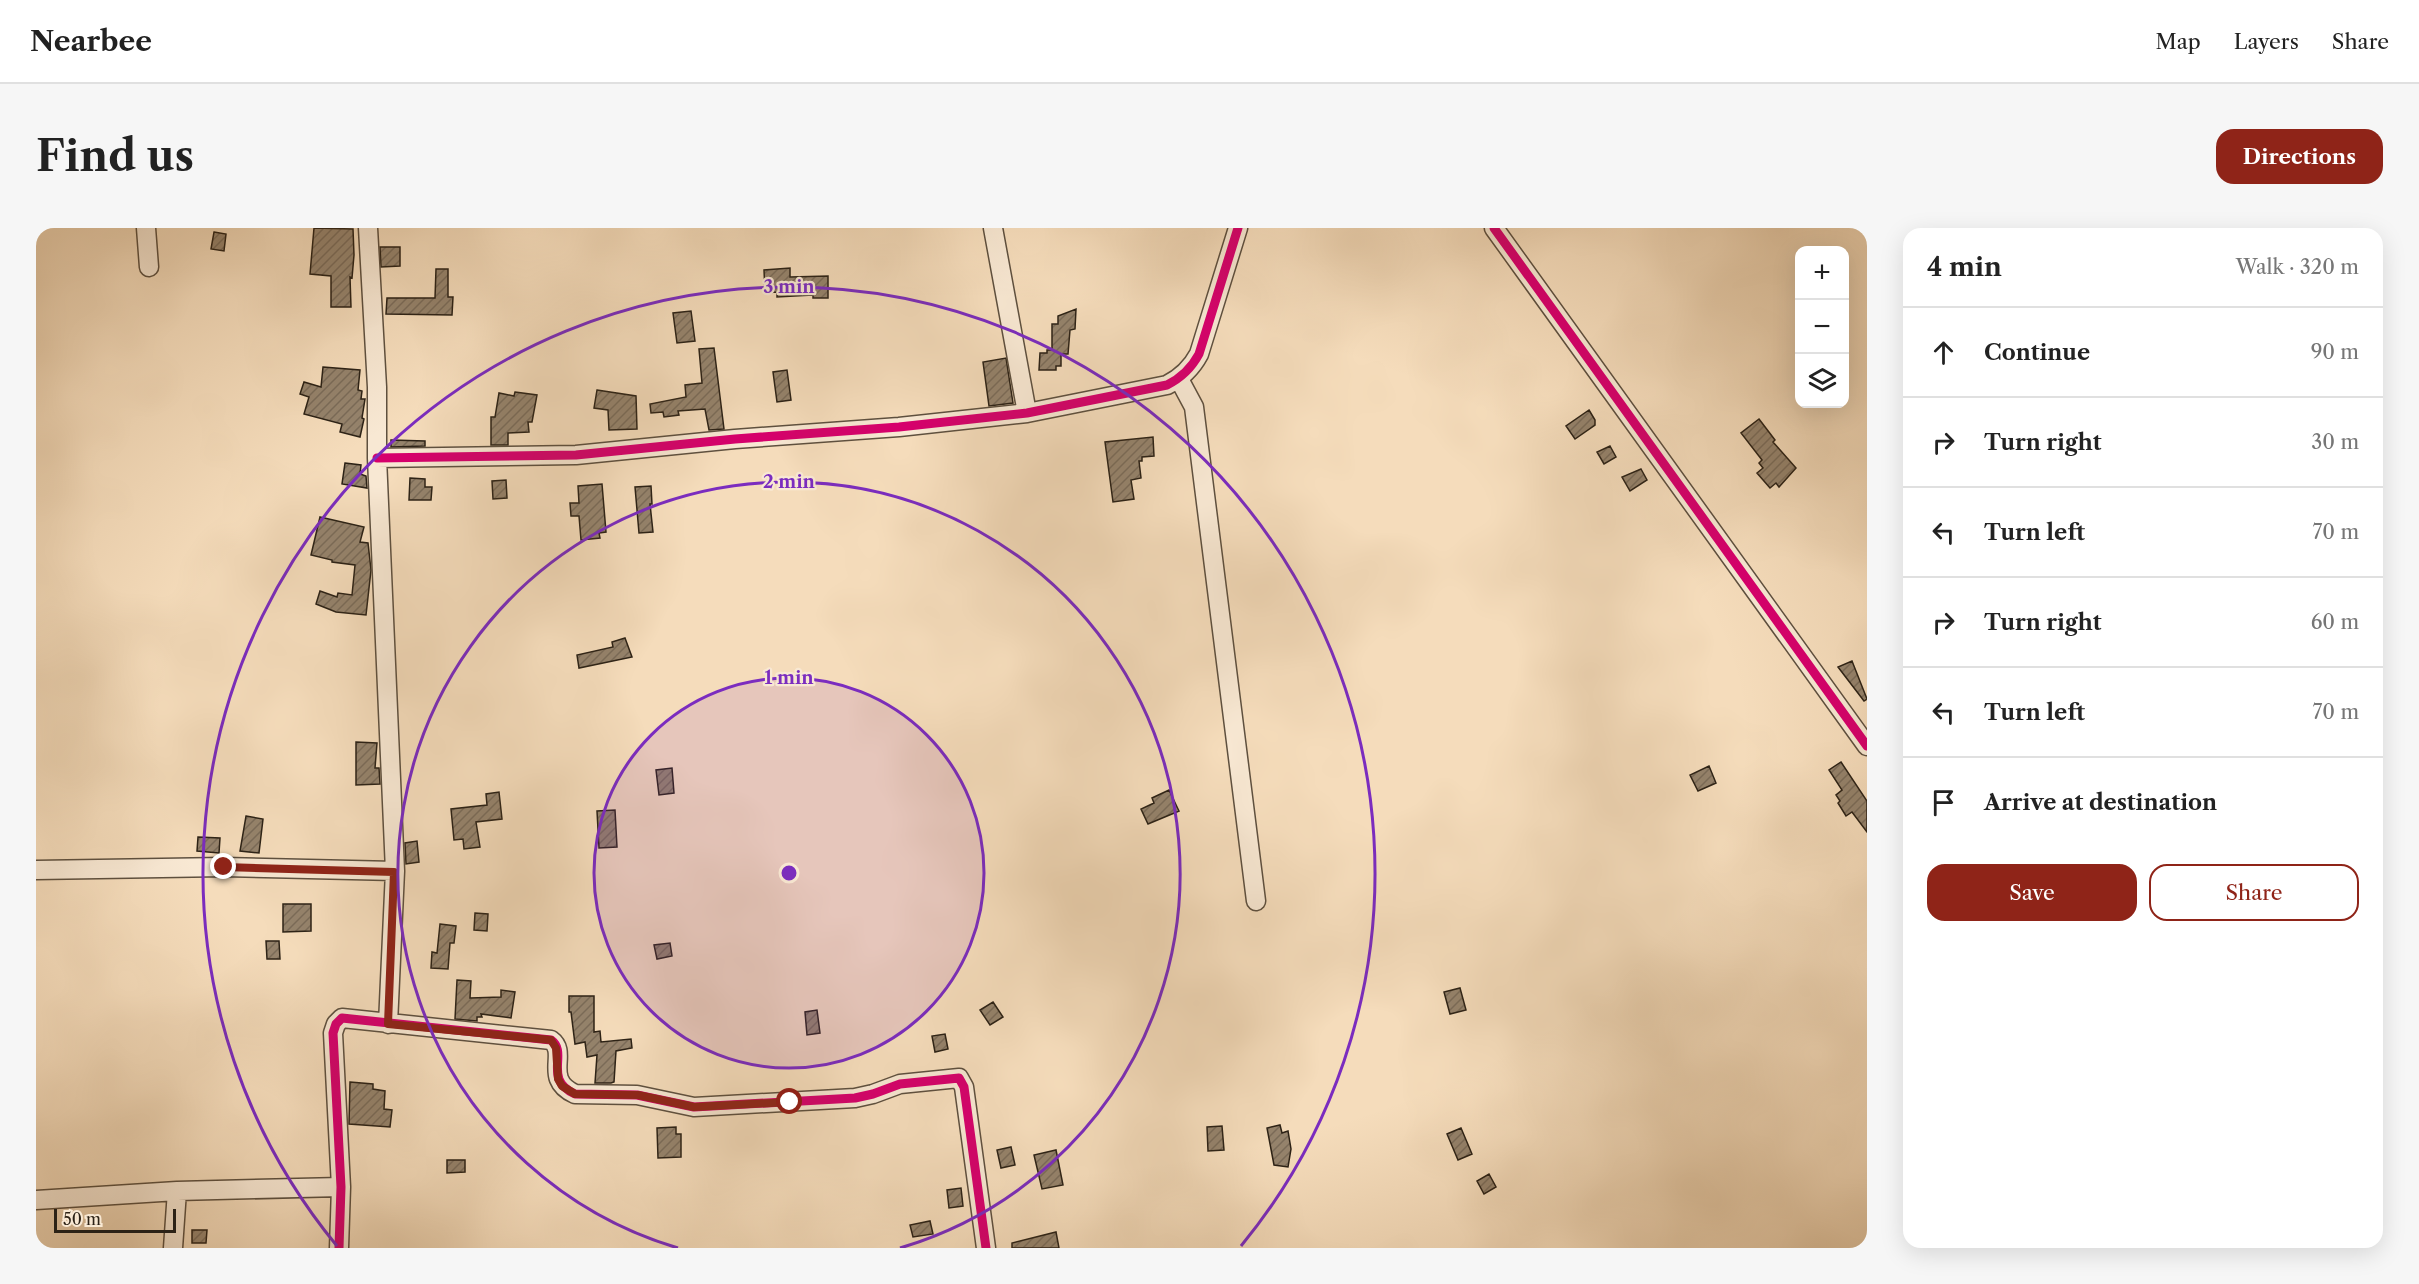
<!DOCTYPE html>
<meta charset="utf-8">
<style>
:root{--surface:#fff;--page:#f6f6f6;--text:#222;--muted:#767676;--line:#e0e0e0;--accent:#8f2418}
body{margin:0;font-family:"Libre Caslon Text",serif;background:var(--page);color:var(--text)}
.controls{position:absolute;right:18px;top:18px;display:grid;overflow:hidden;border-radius:12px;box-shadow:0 6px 24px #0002}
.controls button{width:54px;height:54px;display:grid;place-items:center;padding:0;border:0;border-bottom:2px solid var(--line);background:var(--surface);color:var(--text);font:30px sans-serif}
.scale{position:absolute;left:18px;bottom:15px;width:122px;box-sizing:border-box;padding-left:6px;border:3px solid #2c2216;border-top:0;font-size:16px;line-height:21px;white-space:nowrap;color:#2c2216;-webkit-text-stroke:4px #f8e8d3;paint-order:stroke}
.stop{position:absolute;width:18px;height:18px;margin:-14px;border:4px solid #8f2418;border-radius:50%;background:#fff}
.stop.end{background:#8f2418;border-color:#fff;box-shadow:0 2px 6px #0008}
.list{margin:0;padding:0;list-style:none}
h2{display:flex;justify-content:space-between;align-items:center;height:78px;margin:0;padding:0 24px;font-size:26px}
h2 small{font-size:20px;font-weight:400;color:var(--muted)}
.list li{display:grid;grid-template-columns:39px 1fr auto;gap:18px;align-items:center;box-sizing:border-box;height:90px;padding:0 24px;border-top:2px solid var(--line)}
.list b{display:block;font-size:22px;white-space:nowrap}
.list em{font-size:20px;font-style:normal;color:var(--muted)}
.actions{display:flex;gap:12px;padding:18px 24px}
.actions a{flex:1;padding:14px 0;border:2px solid var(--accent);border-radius:18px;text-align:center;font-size:21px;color:var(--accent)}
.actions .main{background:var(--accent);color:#fff}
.icon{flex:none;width:33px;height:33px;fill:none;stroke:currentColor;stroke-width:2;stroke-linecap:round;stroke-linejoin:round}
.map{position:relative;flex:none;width:1831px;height:1020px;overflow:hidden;border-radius:18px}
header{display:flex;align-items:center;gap:36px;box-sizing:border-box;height:84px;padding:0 30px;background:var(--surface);border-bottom:2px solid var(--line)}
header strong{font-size:28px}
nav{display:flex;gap:33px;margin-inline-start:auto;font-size:21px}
.intro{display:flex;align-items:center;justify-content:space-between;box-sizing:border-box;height:144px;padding:0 36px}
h1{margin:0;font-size:42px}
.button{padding:15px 27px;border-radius:18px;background:var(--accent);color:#fff;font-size:21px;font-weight:700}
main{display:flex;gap:36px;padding:0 36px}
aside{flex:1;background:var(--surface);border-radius:18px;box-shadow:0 6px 24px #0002}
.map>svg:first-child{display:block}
.building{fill:url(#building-hatch);stroke:#2c2216;stroke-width:1.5}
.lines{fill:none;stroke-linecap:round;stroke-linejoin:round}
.street-casing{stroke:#5e503f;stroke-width:21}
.street{stroke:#f8e8d3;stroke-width:18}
.cycleway-casing{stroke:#f8e8d3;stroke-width:13}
.cycleway{stroke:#d6006c;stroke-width:9}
.route{stroke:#8f2418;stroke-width:8}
.ring{fill:none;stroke:#7b2cbf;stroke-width:3}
.centre{fill:#7b2cbf;stroke:#f8e8d3;stroke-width:3}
.ring-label{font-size:18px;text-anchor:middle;font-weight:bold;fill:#7b2cbf;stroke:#f8e8d3;stroke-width:4.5;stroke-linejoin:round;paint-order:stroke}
</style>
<header>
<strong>Nearbee</strong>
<nav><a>Map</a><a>Layers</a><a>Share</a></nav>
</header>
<div class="intro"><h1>Find us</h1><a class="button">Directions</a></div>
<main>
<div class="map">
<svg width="1831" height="1020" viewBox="0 0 1831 1020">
<defs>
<pattern id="building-hatch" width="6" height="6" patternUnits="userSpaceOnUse" patternTransform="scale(1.5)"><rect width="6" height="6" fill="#95836c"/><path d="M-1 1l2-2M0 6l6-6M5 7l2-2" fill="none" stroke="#7a6b58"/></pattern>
</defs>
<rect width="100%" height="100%" fill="#f5dcbb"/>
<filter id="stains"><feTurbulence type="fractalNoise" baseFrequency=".00333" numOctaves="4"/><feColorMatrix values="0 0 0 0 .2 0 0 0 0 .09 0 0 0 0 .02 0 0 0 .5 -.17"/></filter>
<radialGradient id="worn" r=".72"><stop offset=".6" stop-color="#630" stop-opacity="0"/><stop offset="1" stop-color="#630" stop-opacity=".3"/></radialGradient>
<!-- building -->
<path class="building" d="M 278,0 L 317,1 L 318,27 L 316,50 L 314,49 L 315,79 L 295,79 L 295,48 L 274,46 Z
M 178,4 L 190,6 L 188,23 L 175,21 Z
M 344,19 L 364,19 L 364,38 L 345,39 Z
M 754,40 L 754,49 L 792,48 L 792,70 L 777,70 L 777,67 L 741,69 L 741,64 L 729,65 L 728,42 Z
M 400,41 L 412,41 L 412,69 L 417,69 L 416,87 L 350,86 L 351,70 L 399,70 Z
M 1040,81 L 1039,101 L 1034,102 L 1032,126 L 1025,126 L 1025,138 L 1020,138 L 1020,142 L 1003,142 L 1004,125 L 1011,125 L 1011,122 L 1016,122 L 1016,96 L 1022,96 L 1022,88 Z
M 655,83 L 659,113 L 641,115 L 637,85 Z
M 678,120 L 688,201 L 673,202 L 669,181 L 642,183 L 643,187 L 628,189 L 627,184 L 615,185 L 614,176 L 650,169 L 649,157 L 666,155 L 663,121 Z
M 970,130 L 977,175 L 953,178 L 947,134 Z
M 287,139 L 324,142 L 322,162 L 326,163 L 325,171 L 329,171 L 326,190 L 328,191 L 324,209 L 304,204 L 306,196 L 268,186 L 273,169 L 264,166 L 268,154 L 285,159 Z
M 751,142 L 755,172 L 741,174 L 737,144 Z
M 561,162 L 600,168 L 601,201 L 573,202 L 572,182 L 558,180 Z
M 479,164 L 501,167 L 496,194 L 492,194 L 493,204 L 472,205 L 472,217 L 455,217 L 455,189 L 459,189 L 463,165 L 478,168 Z
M 1553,182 L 1559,192 L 1559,197 L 1539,211 L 1530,198 Z
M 1723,191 L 1739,212 L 1737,214 L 1760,240 L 1743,259 L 1740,255 L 1734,260 L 1721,245 L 1727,240 L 1723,235 L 1726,232 L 1705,205 Z
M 1117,209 L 1118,228 L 1106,229 L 1106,233 L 1103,233 L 1105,250 L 1095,252 L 1098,271 L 1077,274 L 1069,214 Z
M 355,212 L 389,213 L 389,218 L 355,219 Z
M 1574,218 L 1580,229 L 1568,236 L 1561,224 Z
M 309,235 L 325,237 L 324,246 L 330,248 L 331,260 L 306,256 Z
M 1605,241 L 1611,252 L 1594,263 L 1586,249 Z
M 374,250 L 389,251 L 389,259 L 396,259 L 395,272 L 373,272 Z
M 470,252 L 471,270 L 457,271 L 456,253 Z
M 566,256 L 570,304 L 563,305 L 564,310 L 545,312 L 543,288 L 535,288 L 534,275 L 543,275 L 542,258 Z
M 615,258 L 616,276 L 614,276 L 617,304 L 603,305 L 599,259 Z
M 284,289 L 328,299 L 324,314 L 332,315 L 335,342 L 330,387 L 300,384 L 280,376 L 284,363 L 301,369 L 302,365 L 316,367 L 319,337 L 296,334 L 296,332 L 275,327 Z
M 589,410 L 596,429 L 543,440 L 541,427 L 577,419 L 576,414 Z
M 1816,433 L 1831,471 L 1828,473 L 1802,439 Z
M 320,514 L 341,515 L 339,540 L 343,540 L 344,556 L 320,557 Z
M 1805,534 L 1831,573 L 1831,604 L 1816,584 L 1810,588 L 1802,575 L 1804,573 L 1800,567 L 1806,562 L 1793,542 Z
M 1673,538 L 1680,555 L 1662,563 L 1654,547 Z
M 636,540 L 638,565 L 623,567 L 620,542 Z
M 1133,562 L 1143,583 L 1112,596 L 1105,581 L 1118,575 L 1116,570 Z
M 463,564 L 466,591 L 440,594 L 444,619 L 428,621 L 427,611 L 418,612 L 415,581 L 451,577 L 450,566 Z
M 579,582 L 581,619 L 563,620 L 561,583 Z
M 210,588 L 227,591 L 223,625 L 204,623 Z
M 162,609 L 184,610 L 183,625 L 161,623 Z
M 381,613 L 383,634 L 370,636 L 369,615 Z
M 247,676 L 275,676 L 275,703 L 247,704 Z
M 439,685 L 452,686 L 451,703 L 438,702 Z
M 404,696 L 420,698 L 418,715 L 414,715 L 412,741 L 395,740 L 396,724 L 401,725 Z
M 230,713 L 243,713 L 244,731 L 231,731 Z
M 634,715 L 636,728 L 621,731 L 618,717 Z
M 421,752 L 435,753 L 434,770 L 465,769 L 465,762 L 479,764 L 475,790 L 445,786 L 446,789 L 441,789 L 441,793 L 419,791 Z
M 1424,760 L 1430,782 L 1414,786 L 1408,764 Z
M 533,768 L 558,768 L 558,804 L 564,803 L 565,814 L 595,811 L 596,820 L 580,823 L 578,854 L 575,855 L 559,855 L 561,827 L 551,829 L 549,814 L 539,816 L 535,784 L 533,784 Z
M 957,774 L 967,789 L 954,797 L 944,782 Z
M 781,782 L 784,805 L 771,807 L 769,784 Z
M 909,806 L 912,821 L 899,824 L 896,808 Z
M 314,854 L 337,856 L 337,861 L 349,863 L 348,881 L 356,882 L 354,899 L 313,896 Z
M 1244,897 L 1246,905 L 1252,903 L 1255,921 L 1252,939 L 1238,937 L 1231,900 Z
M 1186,898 L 1188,922 L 1172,923 L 1171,899 Z
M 640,899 L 640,906 L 645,906 L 645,929 L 622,930 L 621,900 Z
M 1425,900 L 1436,926 L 1422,932 L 1411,906 Z
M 975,919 L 979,937 L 965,940 L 961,922 Z
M 1020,922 L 1027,957 L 1006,961 L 998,927 Z
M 411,932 L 429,932 L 429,944 L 411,945 Z
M 1453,946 L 1460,959 L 1448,966 L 1441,953 Z
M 925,960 L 927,978 L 913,980 L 911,962 Z
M 894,993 L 897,1006 L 877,1009 L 874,997 Z
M 156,1002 L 171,1002 L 170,1015 L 156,1015 Z
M 1020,1004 L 1023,1020 L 976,1020 L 976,1015 Z"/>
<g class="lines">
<!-- street casing -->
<g class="street-casing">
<path id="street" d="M 110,0 L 113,39
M 332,0 L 341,159 L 341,230 L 359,643 L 352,796
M 957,0 L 991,185
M 1458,0 L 1831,518
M 1143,151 L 1158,179 L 1220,673
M 341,230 L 540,227 L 699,211 L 863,199 L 991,185 L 1131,157 C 1145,150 1155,141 1163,126 L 1202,0
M 0,642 L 188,639 L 359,643
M 0,972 L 141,963 L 305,959
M 137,1020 L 141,963
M 303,1020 L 305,959 L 297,805 L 300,796 L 306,790 L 515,812 C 533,825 506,851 539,866 L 601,867 L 658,879 L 819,870 L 837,866 L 864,856 L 923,850 L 928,859 L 950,1020"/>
</g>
<!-- street -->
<use href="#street" class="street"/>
<!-- cycleway casing -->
<g class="cycleway-casing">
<path id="cycleway" d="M 1458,0 L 1831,518
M 341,230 L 540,227 L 699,211 L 863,199 L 991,185 L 1131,157 C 1145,150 1155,141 1163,126 L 1202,0
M 303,1020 L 305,959 L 297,805 L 300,796 L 306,790 L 515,812 C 533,825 506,851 539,866 L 601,867 L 658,879 L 819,870 L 837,866 L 864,856 L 923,850 L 928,859 L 950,1020"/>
</g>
<!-- cycleway -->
<use href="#cycleway" class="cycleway"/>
</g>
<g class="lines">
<!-- route -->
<path class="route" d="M 188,639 L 358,644 L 352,796 L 515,812 L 520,820 L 522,851 L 526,858 L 539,866 L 602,867 L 658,879 L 754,874"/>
</g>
<!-- distance rings -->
<circle cx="753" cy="645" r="195" fill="#7b2cbf" fill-opacity=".12"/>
<g class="ring">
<circle cx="753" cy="645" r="195"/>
<path d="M642 1020A391 391 0 1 1 864 1020"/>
<path d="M301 1018A586 586 0 1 1 1205 1018"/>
</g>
<circle cx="753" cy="645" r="9" class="centre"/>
<g class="ring-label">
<text x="753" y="65">3 min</text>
<text x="753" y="260">2 min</text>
<text x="753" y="456">1 min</text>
</g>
<rect width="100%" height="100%" filter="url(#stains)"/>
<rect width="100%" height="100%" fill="url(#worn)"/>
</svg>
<div class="controls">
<button>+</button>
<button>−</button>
<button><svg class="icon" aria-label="layers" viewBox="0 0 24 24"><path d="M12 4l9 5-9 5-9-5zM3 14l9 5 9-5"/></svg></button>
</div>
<div class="scale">50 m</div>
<div class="stop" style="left:754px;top:874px"></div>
<div class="stop end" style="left:188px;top:639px"></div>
</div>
<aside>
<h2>4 min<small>Walk · 320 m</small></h2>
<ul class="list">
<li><svg class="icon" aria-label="ahead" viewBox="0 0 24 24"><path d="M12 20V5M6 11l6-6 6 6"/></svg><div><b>Continue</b></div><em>90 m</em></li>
<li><svg class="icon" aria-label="right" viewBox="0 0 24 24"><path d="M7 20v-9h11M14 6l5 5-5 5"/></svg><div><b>Turn right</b></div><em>30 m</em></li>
<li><svg class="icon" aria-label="left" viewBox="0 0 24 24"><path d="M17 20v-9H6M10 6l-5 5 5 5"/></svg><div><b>Turn left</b></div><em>70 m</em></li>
<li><svg class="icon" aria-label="right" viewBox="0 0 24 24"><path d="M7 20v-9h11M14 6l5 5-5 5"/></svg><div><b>Turn right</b></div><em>60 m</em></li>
<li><svg class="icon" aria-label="left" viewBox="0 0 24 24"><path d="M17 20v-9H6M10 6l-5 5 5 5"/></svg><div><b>Turn left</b></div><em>70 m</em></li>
<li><svg class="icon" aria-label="arrive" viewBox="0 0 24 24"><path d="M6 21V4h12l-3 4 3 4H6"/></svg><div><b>Arrive at destination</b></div></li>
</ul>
<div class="actions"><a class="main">Save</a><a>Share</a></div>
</aside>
</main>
